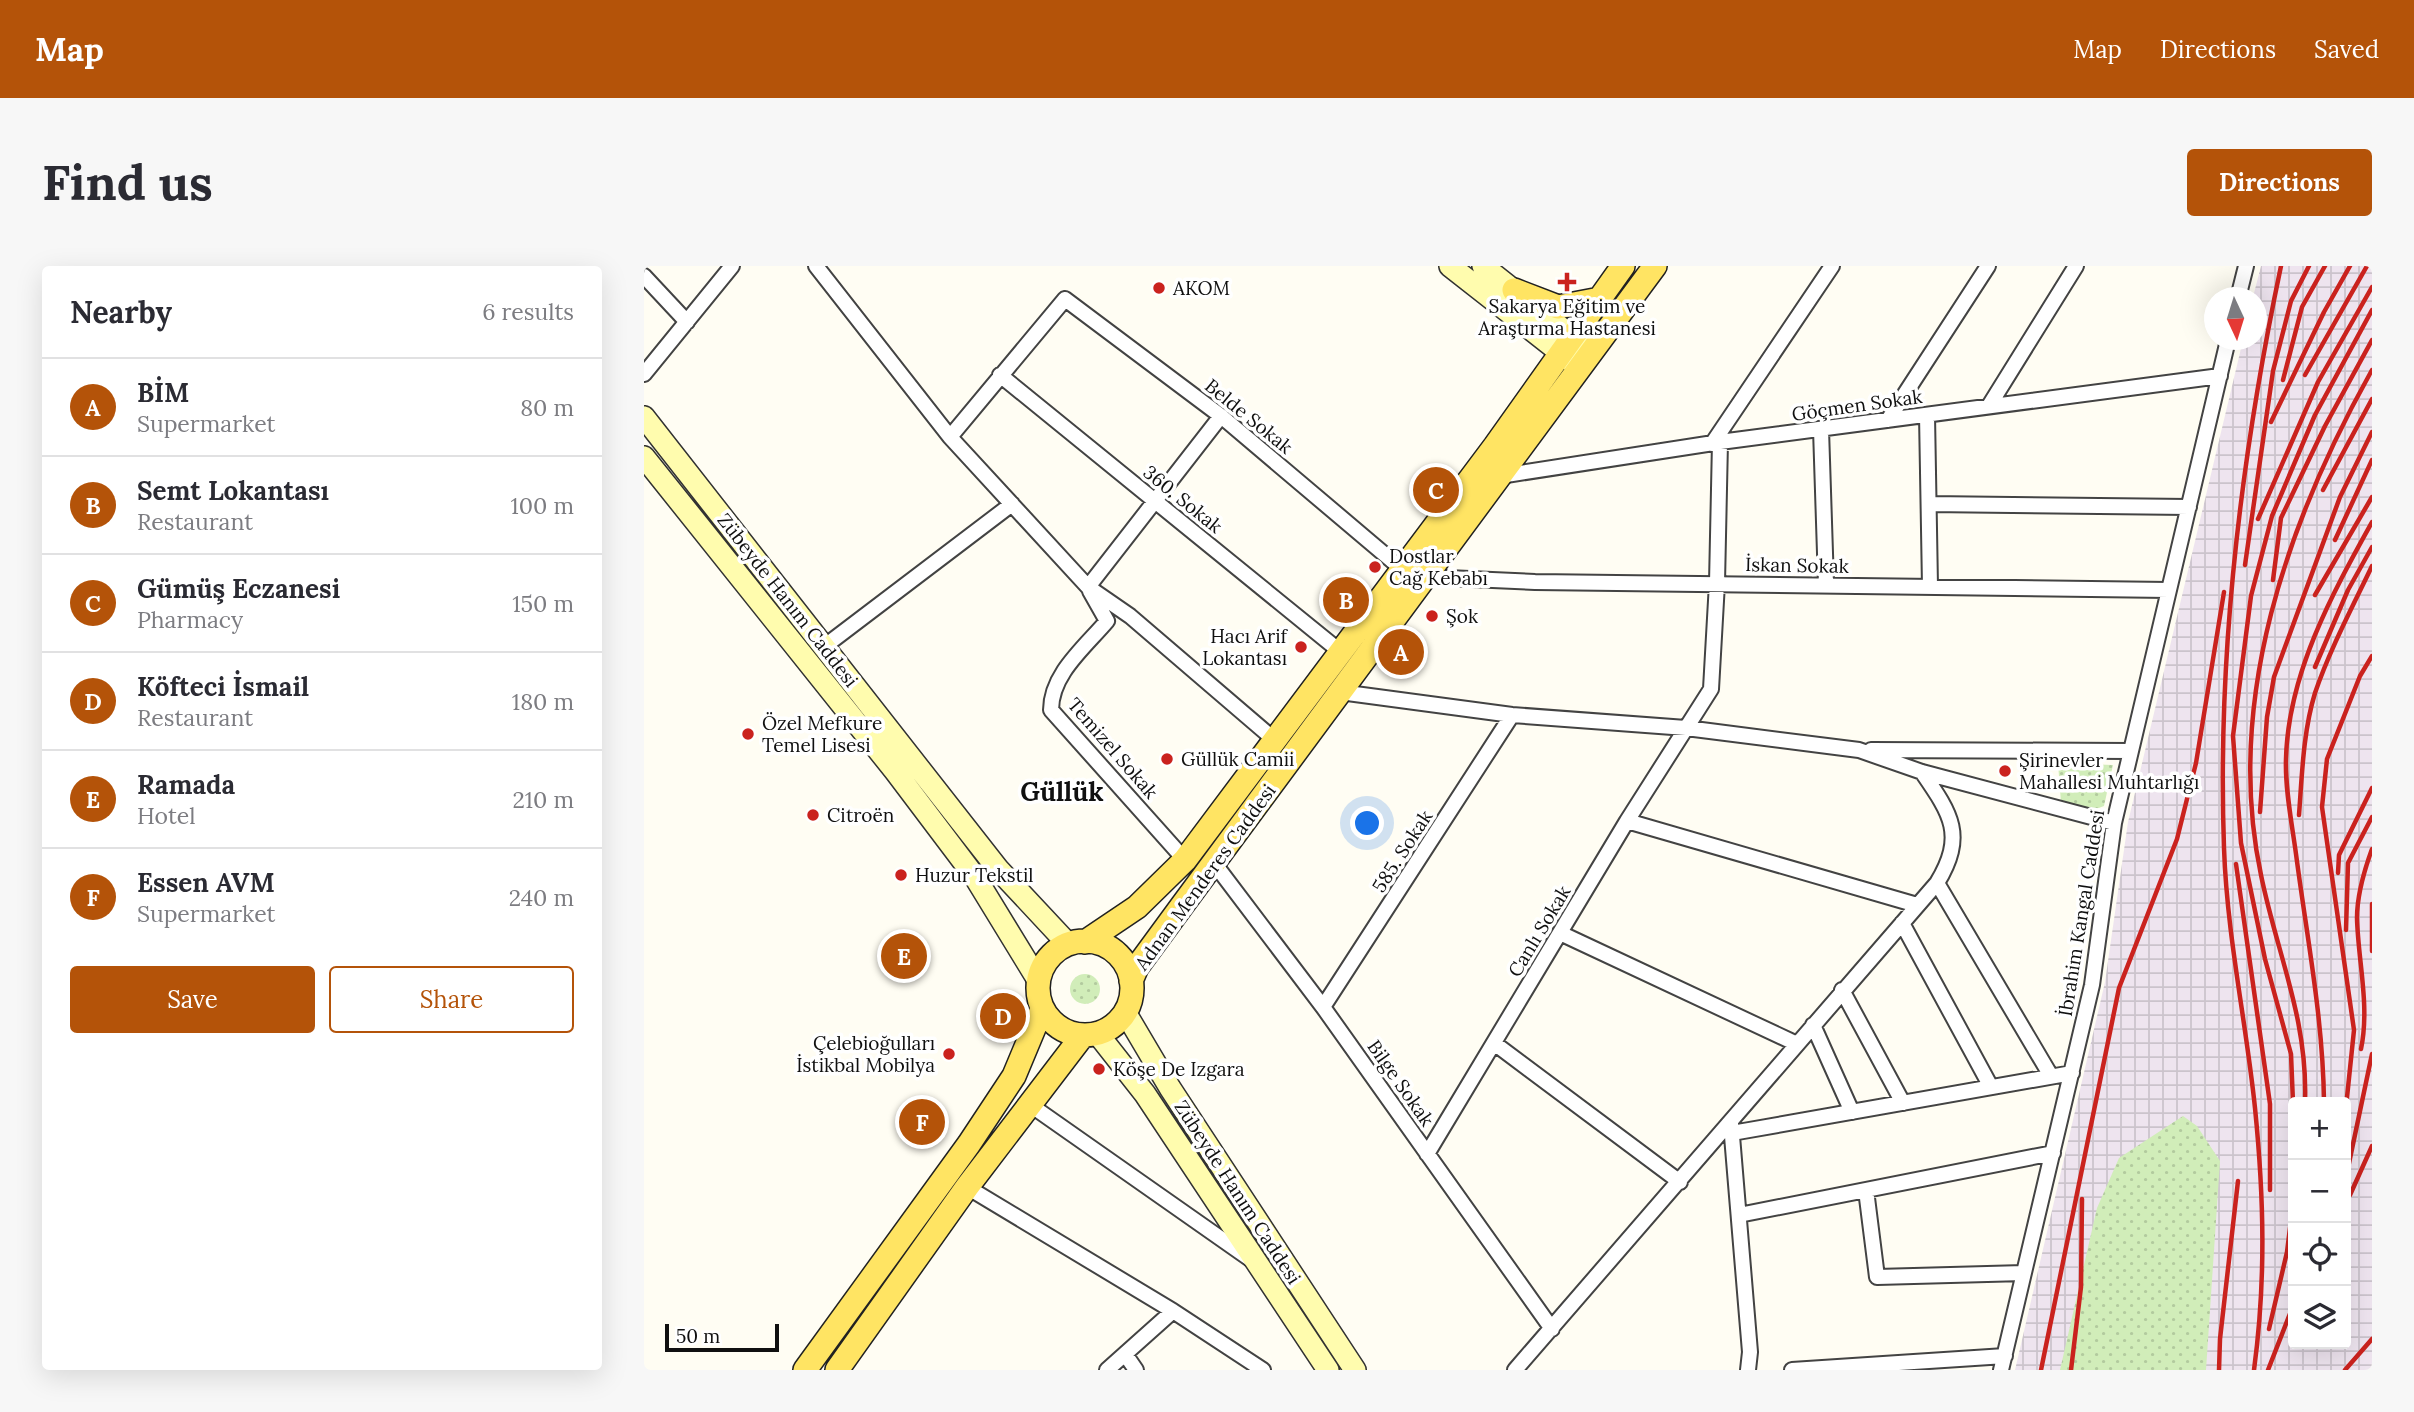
<!DOCTYPE html>
<meta charset="utf-8">
<style>
:root{--surface:#fff;--page:#f7f7f7;--text:#2b2b33;--muted:#7c7c81;--line:#e1e1e2;--accent:#b45309}
body{margin:0;font-family:Lora,serif;background:var(--page);color:var(--text)}
.controls{position:absolute;right:21px;bottom:21px;display:grid;overflow:hidden;border-radius:7px;box-shadow:0 7px 28px #0002}
.controls button{width:63px;height:63px;display:grid;place-items:center;padding:0;border:0;border-bottom:2px solid var(--line);background:var(--surface);color:var(--text);font:35px sans-serif}
.compass{position:absolute;left:1560px;top:21px;width:63px;height:63px;border-radius:50%;background:var(--surface);box-shadow:0 7px 28px #0002;rotate:176deg}
.scale{position:absolute;left:21px;bottom:18px;width:114px;box-sizing:border-box;padding-left:7px;border:4px solid #101010;border-top:0;font-size:19px;line-height:24px;white-space:nowrap;color:#101010;-webkit-text-stroke:5px #fff;paint-order:stroke}
.you{position:absolute;left:724px;top:558px;width:24px;height:24px;margin:-18px;border:5px solid #fff;border-radius:50%;background:#1a73e8;box-shadow:0 0 0 10px #1a73e833}
.badge{display:grid;place-items:center;width:46px;height:46px;border-radius:50%;background:var(--accent);color:#fff;font-size:23px;font-weight:700}
.pin{position:absolute;translate:-50% -50%;border:4px solid #fff;box-shadow:0 2px 7px #0006}
.list{margin:0;padding:0;list-style:none}
h2{display:flex;justify-content:space-between;align-items:center;height:91px;margin:0;padding:0 28px;font-size:30px}
h2 small{font-size:23px;font-weight:400;color:var(--muted)}
.list li{display:grid;grid-template-columns:46px 1fr auto;gap:21px;align-items:center;box-sizing:border-box;height:98px;padding:0 28px;border-top:2px solid var(--line)}
.list b{display:block;font-size:26px;white-space:nowrap}
.list p{margin:0;font-size:23px;white-space:nowrap;color:var(--muted)}
.list em{font-size:23px;font-style:normal;color:var(--muted)}
.actions{display:flex;gap:14px;padding:21px 28px}
.actions a{flex:1;padding:16px 0;border:2px solid var(--accent);border-radius:7px;text-align:center;font-size:24px;color:var(--accent)}
.actions .main{background:var(--accent);color:#fff}
.icon{flex:none;width:38px;height:38px;fill:none;stroke:currentColor;stroke-width:2;stroke-linecap:round;stroke-linejoin:round}
.map{position:relative;flex:none;width:1728px;height:1104px;overflow:hidden;border-radius:7px}
header{display:flex;align-items:center;gap:42px;box-sizing:border-box;height:98px;padding:0 35px;background:var(--accent);color:#fff}
header strong{font-size:33px}
nav{display:flex;gap:38px;margin-inline-start:auto;font-size:24px}
.intro{display:flex;align-items:center;justify-content:space-between;box-sizing:border-box;height:168px;padding:0 42px}
h1{margin:0;font-size:49px}
.button{padding:18px 32px;border-radius:7px;background:var(--accent);color:#fff;font-size:24px;font-weight:700}
main{display:flex;gap:42px;padding:0 42px}
aside{flex:1;background:var(--surface);border-radius:7px;box-shadow:0 7px 28px #0002}
.map>svg:first-child{display:block}
.industrial{fill:url(#industrial-grid);fill-rule:evenodd}
.grass{fill:url(#grass-dots)}
.lines{fill:none;stroke-linecap:round;stroke-linejoin:round}
.street-casing{stroke:#434343;stroke-width:18}
.secondary-casing{stroke:#323232;stroke-width:24}
.primary-casing{stroke:#212121;stroke-width:26}
.street{stroke:#fff;stroke-width:14}
.secondary{stroke:#fffcae;stroke-width:21}
.primary{stroke:#ffe463;stroke-width:23}
.rail{stroke:#ca221e;stroke-width:4.5}
.poi-dot{fill:#ca221e;stroke:#fff;stroke-width:2.5}
.labels{text-anchor:middle;dominant-baseline:central;stroke-width:7;stroke-linejoin:round;paint-order:stroke}
.poi-label{font-size:19px;fill:#101010;stroke:#fff;text-anchor:start}
.street-label{font-size:19px;fill:#101010;stroke:#fff}
.district-label{font-size:26px;font-weight:bold;fill:#101010;stroke:#fff}
</style>
<header>
<strong>Map</strong>
<nav><a>Map</a><a>Directions</a><a>Saved</a></nav>
</header>
<div class="intro"><h1>Find us</h1><a class="button">Directions</a></div>
<main>
<aside>
<h2>Nearby<small>6 results</small></h2>
<ul class="list">
<li><span class="badge">A</span><div><b>BİM</b><p>Supermarket</p></div><em>80 m</em></li>
<li><span class="badge">B</span><div><b>Semt Lokantası</b><p>Restaurant</p></div><em>100 m</em></li>
<li><span class="badge">C</span><div><b>Gümüş Eczanesi</b><p>Pharmacy</p></div><em>150 m</em></li>
<li><span class="badge">D</span><div><b>Köfteci İsmail</b><p>Restaurant</p></div><em>180 m</em></li>
<li><span class="badge">E</span><div><b>Ramada</b><p>Hotel</p></div><em>210 m</em></li>
<li><span class="badge">F</span><div><b>Essen AVM</b><p>Supermarket</p></div><em>240 m</em></li>
</ul>
<div class="actions"><a class="main">Save</a><a>Share</a></div>
</aside>
<div class="map">
<svg width="1728" height="1104" viewBox="0 0 1728 1104">
<defs>
<pattern id="industrial-grid" width="8" height="8" patternUnits="userSpaceOnUse" patternTransform="scale(1.75)"><rect width="8" height="8" fill="#eee4ef"/><path d="M0 4h8M4 0v8" fill="none" stroke="#cbc3cc"/></pattern>
<pattern id="grass-dots" width="8" height="8" patternUnits="userSpaceOnUse" patternTransform="scale(1.75)"><rect width="8" height="8" fill="#d1edb9"/><path d="M2 2h.1M6 6h.1" fill="none" stroke="#b2ca9e" stroke-width="1.8" stroke-linecap="round"/></pattern>
</defs>
<rect width="100%" height="100%" fill="#fffdf3"/>
<!-- industrial -->
<path class="industrial" d="M 1617,0 L 1728,0 L 1728,1104 L 1371,1104 L 1461,716 L 1484,556 L 1599,74 L 1612,74 L 1612,32 L 1609,31 ZM 1649,836 L 1702,836 L 1702,1078 L 1649,1078 Z"/>
<!-- grass -->
<path class="grass" d="M 1414,497 L 1469,499 L 1460,540 L 1444,546 L 1417,537 Z
M426 723a15 15 0 1 1 30 0a15 15 0 1 1-30 0Z
M 1539,850 L 1553,860 L 1576,895 L 1562,1104 L 1416,1104 L 1453,942 L 1475,892 Z"/>
<g class="lines">
<!-- street casing -->
<g class="street-casing">
<path id="street" d="M 172,0 L 306,171 L 444,321 L 486,350 L 633,476
M 0,10 L 43,56
M 1594,32 L 1602,0
M 0,108 L 88,0
M 356,109 L 698,387
M 1345,140 L 1432,0
M 1283,149 L 1286,320
M 1244,154 L 1344,0
M 1177,163 L 1182,318
M 306,171 L 421,33 L 577,150 L 759,304
M 1068,178 L 1188,0
M 856,210 L 1076,176 L 1576,110
M 1285,238 L 1545,241
M 781,311 L 891,316 L 1525,324
M 444,321 L 577,150
M 446,325 L 463,355 C 441,381 407,408 407,444 L 541,594
M 181,380 L 368,238
M 696,426 L 868,449 L 1042,462 L 1215,484 L 1278,506 L 1470,557
M 1227,484 L 1487,485
M 983,555 L 1273,639
M 570,597 L 679,741 L 908,1063
M 1293,617 L 1407,810
M 1258,657 L 1347,821
M 916,667 L 1153,778
M 1198,724 L 1259,837
M 679,741 L 868,449
M 1169,759 L 1208,846
M 850,777 L 1036,916
M 385,838 L 606,993
M 1087,858 L 1106,1086 L 1104,1104
M 1088,867 L 1428,807
M 783,888 L 983,555 L 1067,423 L 1073,317 L 1076,176
M 323,921 L 529,1045 L 619,1104
M 1222,924 L 1233,1011 L 1380,1007
M 1095,949 L 1409,887
M 481,1088 L 492,1104
M 463,1104 L 529,1045
M 871,1104 L 1293,617 C 1322,569 1307,548 1278,506
M 1148,1104 L 1361,1090
M 1357,1104 L 1448,719 L 1470,557 L 1584,74"/>
</g>
<!-- secondary casing -->
<g class="secondary-casing">
<path id="secondary" d="M 806,0 L 931,98
M 839,0 L 940,80
M 0,151 L 354,603 L 424,678
M 0,191 L 251,505 L 331,611 L 394,714
M 481,746 L 526,822 L 711,1104
M 453,767 L 501,828 L 684,1104"/>
</g>
<!-- primary casing -->
<g class="primary-casing">
<path id="primary" d="M 870,24 L 914,41 L 956,33
M394 722a47 47 0 1 1 94 0a47 47 0 1 1-94 0Z
M 441,676 L 493,641 L 541,594 L 851,180 L 979,0
M 487,715 L 493,701 L 537,641 L 1011,0
M 161,1104 L 325,878 L 370,810 L 398,743
M 193,1104 L 323,921 L 439,769"/>
</g>
<!-- street -->
<use href="#street" class="street"/>
<!-- secondary -->
<use href="#secondary" class="secondary"/>
<!-- primary -->
<use href="#primary" class="primary"/>
<!-- rail -->
<path class="rail" d="M 1661,109 L 1723,0
M 1639,114 L 1658,41 L 1681,0
M 1627,156 L 1680,46 L 1706,0
M 1679,224 L 1728,133
M 1614,253 L 1674,116 L 1728,21
M 1691,274 L 1728,194
M 1601,299 L 1629,105 L 1647,35 L 1665,0
M 1629,314 L 1637,252 L 1681,160 L 1728,74
M 1671,329 L 1728,231
M 1671,401 L 1704,324 L 1728,281
M 1616,546 L 1623,451 L 1630,411 L 1696,231 L 1728,166
M 1655,549 C 1658,510 1659,466 1671,427 C 1686,383 1708,342 1728,300
M 1592,598 L 1626,838 L 1626,924
M 1694,607 L 1695,589 L 1728,522
M 1728,638 L 1728,685
M 1702,664 L 1704,597 L 1728,551
M 1717,783 C 1726,740 1714,695 1713,652 C 1713,628 1720,605 1728,583
M 1661,836 C 1664,753 1633,688 1617,609 C 1580,435 1644,254 1728,104
M 1680,836 C 1679,752 1663,672 1652,588 C 1648,558 1641,524 1642,493 C 1644,408 1688,328 1728,256
M 1649,837 L 1647,788 L 1621,693 L 1597,577 L 1589,470 L 1607,330 L 1628,250 L 1671,149 L 1728,44
M 1702,841 L 1710,764 L 1678,541 L 1683,493 L 1716,410 L 1728,390
M 1704,902 L 1728,788
M 1706,929 L 1728,880
M 1625,1063 L 1643,986 L 1649,938
M 1397,1104 L 1475,722 L 1533,573 L 1552,497 L 1580,326
M 1427,1104 L 1437,1021 L 1438,933
M 1575,1104 L 1576,1073 L 1594,915
M 1610,1104 C 1622,1015 1620,932 1611,842 C 1602,755 1583,670 1580,582 C 1573,387 1597,190 1637,0
M 1624,1104 L 1649,1040
M 1701,1104 L 1728,1073"/>
</g>
<!-- markers -->
<g class="poi-dot">
<path d="M919.5 5.5h7v7h7v7h-7v7h-7v-7h-7v-7h7z"/>
<circle cx="515" cy="22" r="7"/>
<circle cx="731" cy="301" r="7"/>
<circle cx="788" cy="350" r="7"/>
<circle cx="657" cy="381" r="7"/>
<circle cx="104" cy="468" r="7"/>
<circle cx="523" cy="493" r="7"/>
<circle cx="1361" cy="505" r="7"/>
<circle cx="169" cy="549" r="7"/>
<circle cx="257" cy="609" r="7"/>
<circle cx="305" cy="788" r="7"/>
<circle cx="455" cy="803" r="7"/>
</g>
<g class="labels">
<!-- poi labels -->
<g class="poi-label">
<text x="529" y="22">AKOM</text>
<text x="923" y="40" text-anchor="middle">Sakarya Eğitim ve<tspan x="923" dy="22">Araştırma Hastanesi</tspan></text>
<text x="745" y="290">Dostlar<tspan x="745" dy="22">Cağ Kebabı</tspan></text>
<text x="802" y="350">Şok</text>
<text x="643" y="370" text-anchor="end">Hacı Arif<tspan x="643" dy="22">Lokantası</tspan></text>
<text x="118" y="457">Özel Mefkure<tspan x="118" dy="22">Temel Lisesi</tspan></text>
<text x="537" y="493">Güllük Camii</text>
<text x="1375" y="494">Şirinevler<tspan x="1375" dy="22">Mahallesi Muhtarlığı</tspan></text>
<text x="183" y="549">Citroën</text>
<text x="271" y="609">Huzur Tekstil</text>
<text x="291" y="777" text-anchor="end">Çelebioğulları<tspan x="291" dy="22">İstikbal Mobilya</tspan></text>
<text x="469" y="803">Köşe De Izgara</text>
</g>
<!-- street labels -->
<g class="street-label">
<text transform="translate(1213 139) rotate(-8)">Göçmen Sokak</text>
<text transform="translate(605 150) rotate(39)">Belde Sokak</text>
<text transform="translate(539 233) rotate(39)">360. Sokak</text>
<text transform="translate(1153 299) rotate(1)">İskan Sokak</text>
<text transform="translate(144 334) rotate(52)">Zübeyde Hanım Caddesi</text>
<text transform="translate(469 482) rotate(49)">Temizel Sokak</text>
<text transform="translate(758 585) rotate(-57)">585. Sokak</text>
<text transform="translate(561 611) rotate(-54)">Adnan Menderes Caddesi</text>
<text transform="translate(1437 647) rotate(-81)">İbrahim Kangal Caddesi</text>
<text transform="translate(895 665) rotate(-59)">Canlı Sokak</text>
<text transform="translate(757 817) rotate(55)">Bilge Sokak</text>
<text transform="translate(594 926) rotate(57)">Zübeyde Hanım Caddesi</text>
</g>
<!-- district labels -->
<g class="district-label">
<text x="418" y="525">Güllük</text>
</g>
</g>
</svg>
<div class="controls">
<button>+</button>
<button>−</button>
<button><svg class="icon" aria-label="locate" viewBox="0 0 24 24"><circle cx="12" cy="12" r="6"/><path d="M12 2v4M12 18v4M2 12h4M18 12h4"/></svg></button>
<button><svg class="icon" aria-label="layers" viewBox="0 0 24 24"><path d="M12 4l9 5-9 5-9-5zM3 14l9 5 9-5"/></svg></button>
</div>
<svg class="compass" viewBox="-18 -18 36 36"><path d="M0-13l5 13h-10z" fill="#e53935"/><path d="M0 13l5-13h-10z" fill="#7c7c81"/></svg>
<div class="scale">50 m</div>
<div class="you"></div>
<div class="pin badge" style="left:757px;top:386px">A</div>
<div class="pin badge" style="left:702px;top:334px">B</div>
<div class="pin badge" style="left:792px;top:224px">C</div>
<div class="pin badge" style="left:359px;top:750px">D</div>
<div class="pin badge" style="left:260px;top:690px">E</div>
<div class="pin badge" style="left:278px;top:856px">F</div>
</div>
</main>
